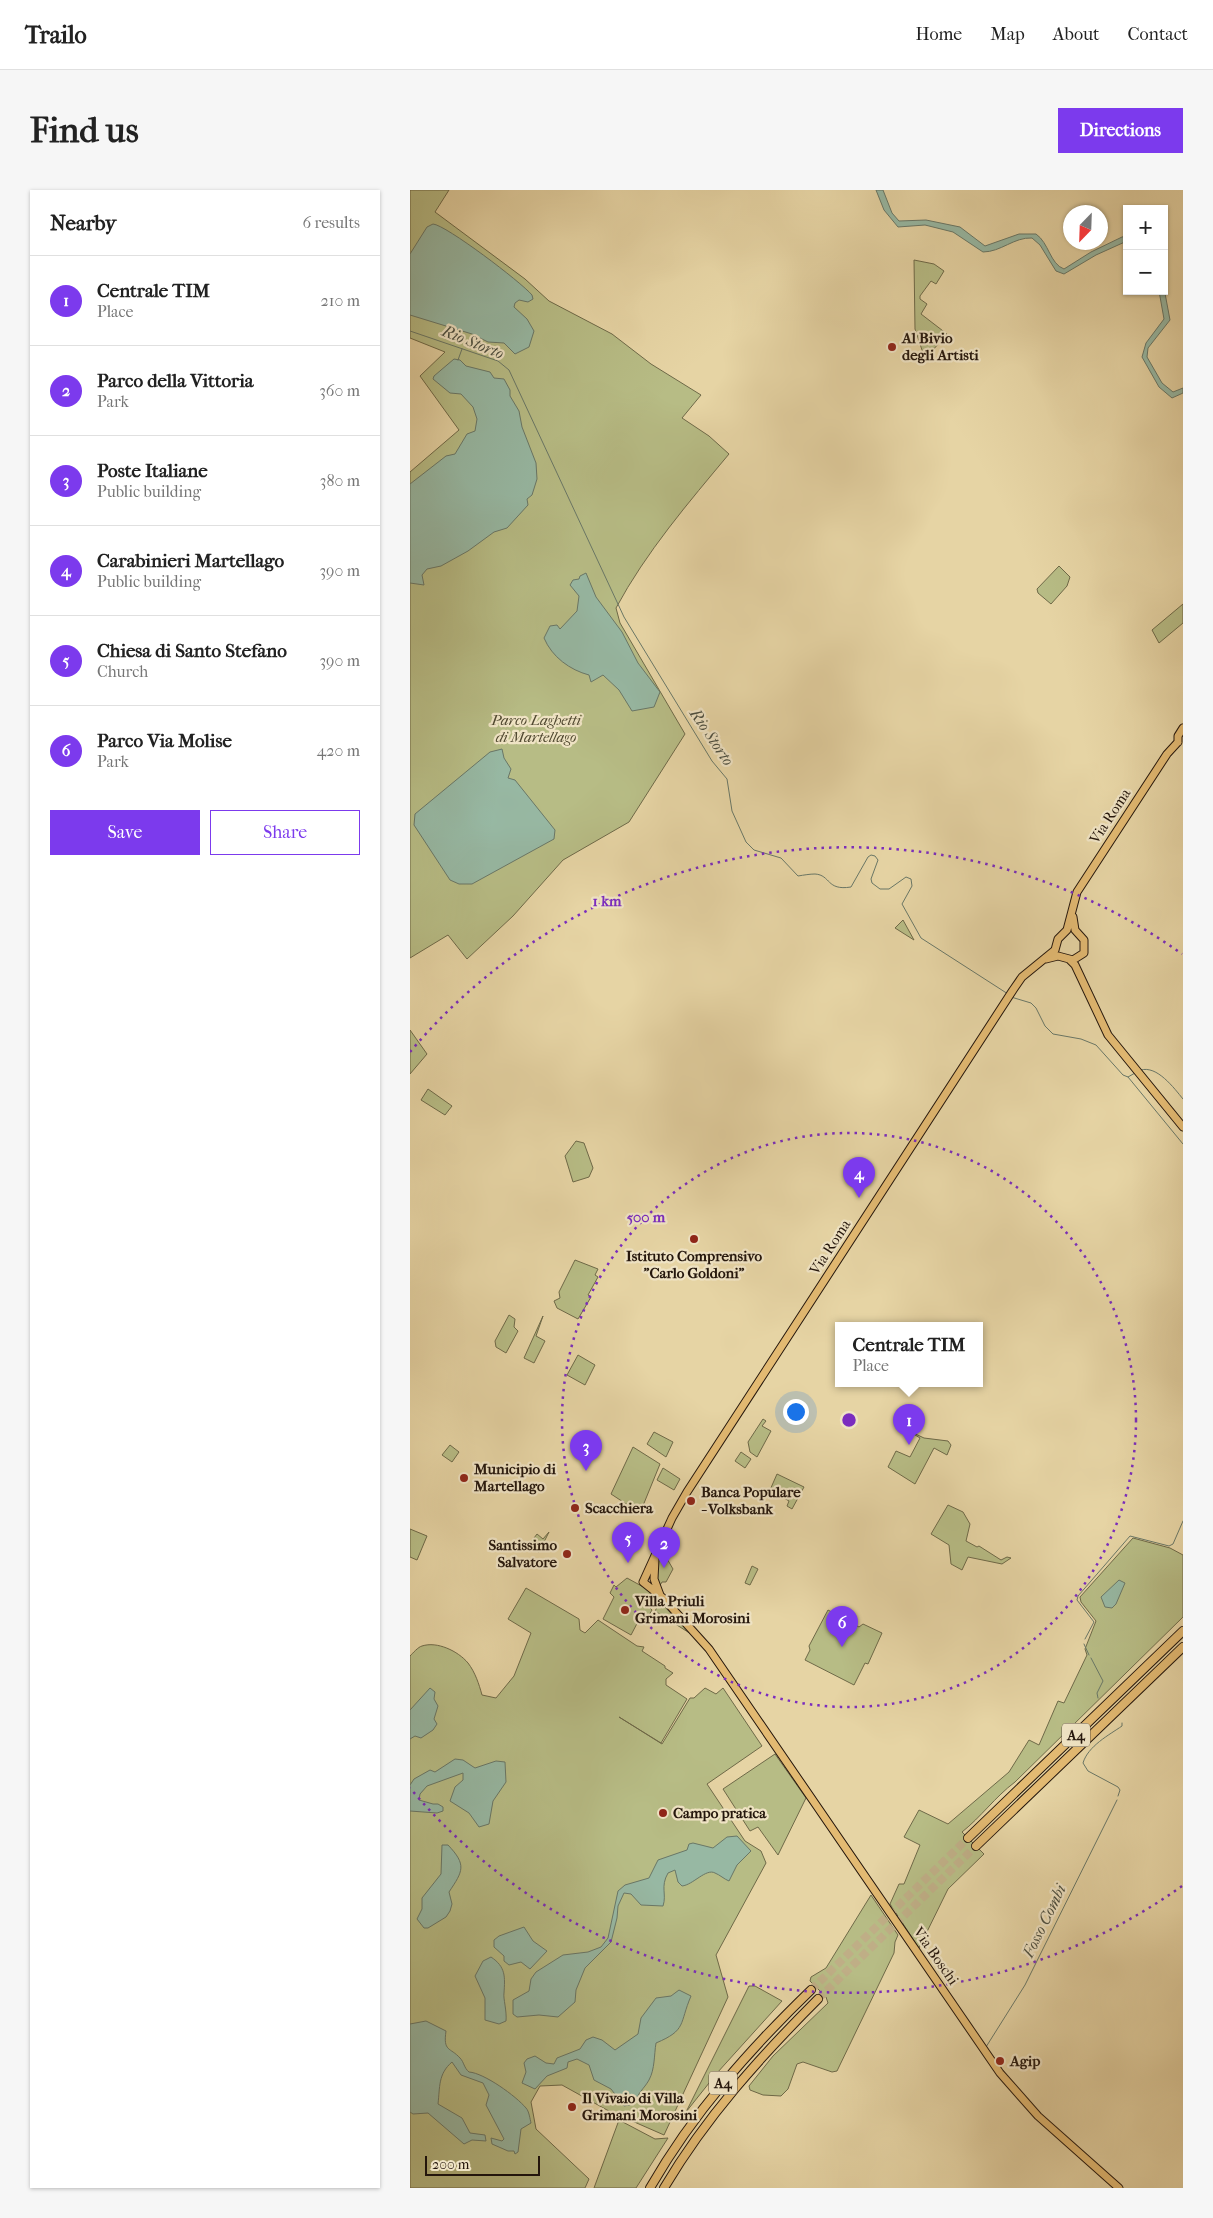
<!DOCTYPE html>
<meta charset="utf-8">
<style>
:root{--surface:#fff;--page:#f6f6f6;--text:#222;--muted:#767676;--line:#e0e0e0;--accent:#7c3aed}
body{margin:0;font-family:"IM FELL French Canon",serif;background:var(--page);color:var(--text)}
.controls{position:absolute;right:15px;top:15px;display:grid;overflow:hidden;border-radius:0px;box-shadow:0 1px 4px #0004}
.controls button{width:45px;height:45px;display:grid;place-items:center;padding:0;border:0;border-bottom:1px solid var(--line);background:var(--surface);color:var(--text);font:25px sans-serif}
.compass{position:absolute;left:653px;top:15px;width:45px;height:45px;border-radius:50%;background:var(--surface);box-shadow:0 1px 4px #0004;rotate:203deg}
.scale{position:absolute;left:15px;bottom:12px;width:115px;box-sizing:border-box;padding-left:5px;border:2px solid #24160c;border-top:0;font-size:14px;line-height:18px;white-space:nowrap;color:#24160c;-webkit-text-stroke:4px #efe3c4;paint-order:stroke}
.you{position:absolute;left:385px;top:1221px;width:18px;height:18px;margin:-12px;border:4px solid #fff;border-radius:50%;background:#1a73e8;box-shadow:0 0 0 8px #1a73e833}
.badge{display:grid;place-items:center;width:32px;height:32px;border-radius:50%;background:var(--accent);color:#fff;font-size:16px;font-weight:700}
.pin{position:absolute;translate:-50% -41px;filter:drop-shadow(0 1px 2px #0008)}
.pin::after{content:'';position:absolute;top:26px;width:18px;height:15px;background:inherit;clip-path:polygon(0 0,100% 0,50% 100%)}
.popup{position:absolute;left:425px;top:1132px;width:148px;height:65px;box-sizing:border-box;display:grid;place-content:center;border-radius:0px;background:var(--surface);filter:drop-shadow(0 1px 4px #0005);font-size:16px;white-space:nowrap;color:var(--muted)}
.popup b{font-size:19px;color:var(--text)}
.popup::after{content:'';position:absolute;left:50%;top:100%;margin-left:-10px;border:10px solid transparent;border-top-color:var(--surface)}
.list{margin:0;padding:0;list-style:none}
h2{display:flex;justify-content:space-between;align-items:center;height:65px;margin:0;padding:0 20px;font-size:21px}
h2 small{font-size:16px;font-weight:400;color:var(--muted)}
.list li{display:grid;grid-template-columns:32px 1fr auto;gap:15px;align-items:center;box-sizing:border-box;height:90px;padding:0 20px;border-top:1px solid var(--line)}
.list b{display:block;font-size:19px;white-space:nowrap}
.list p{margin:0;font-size:16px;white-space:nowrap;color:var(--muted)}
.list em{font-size:16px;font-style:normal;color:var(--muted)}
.actions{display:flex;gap:10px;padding:15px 20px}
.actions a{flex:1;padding:11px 0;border:1px solid var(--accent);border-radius:0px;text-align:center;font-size:18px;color:var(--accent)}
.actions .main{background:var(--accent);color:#fff}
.map{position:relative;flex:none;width:773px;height:1998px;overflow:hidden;border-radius:0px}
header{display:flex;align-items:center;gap:30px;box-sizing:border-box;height:70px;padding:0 25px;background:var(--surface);border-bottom:1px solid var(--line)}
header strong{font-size:24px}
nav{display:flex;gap:28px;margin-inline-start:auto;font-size:18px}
.intro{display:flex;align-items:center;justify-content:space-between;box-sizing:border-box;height:120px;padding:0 30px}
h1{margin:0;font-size:35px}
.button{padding:12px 22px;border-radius:0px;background:var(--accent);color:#fff;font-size:18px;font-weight:700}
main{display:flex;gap:30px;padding:0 30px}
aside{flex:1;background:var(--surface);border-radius:0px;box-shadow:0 1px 4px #0004}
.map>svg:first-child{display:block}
.green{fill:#b7bc85;stroke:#6e6948}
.water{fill:#97b8a3;stroke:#697767}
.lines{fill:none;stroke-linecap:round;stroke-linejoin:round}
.stream{stroke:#697767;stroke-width:1}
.highway-tunnel{stroke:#bfae86;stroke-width:8;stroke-dasharray:8 4;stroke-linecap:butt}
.major-casing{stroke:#24160c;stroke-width:9}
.highway-casing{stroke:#24160c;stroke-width:10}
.major{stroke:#e3ba72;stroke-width:7}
.highway{stroke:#e3ba72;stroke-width:8}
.ring{fill:none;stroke:#7b2cbf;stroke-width:2.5;stroke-dasharray:2.5 5}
.poi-dot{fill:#8f2418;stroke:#efe3c4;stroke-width:2}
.labels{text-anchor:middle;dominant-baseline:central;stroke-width:4.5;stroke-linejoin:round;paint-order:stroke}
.shield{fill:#efe3c4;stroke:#615443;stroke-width:1}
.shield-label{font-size:14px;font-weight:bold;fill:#24160c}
.poi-label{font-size:15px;font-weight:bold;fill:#24160c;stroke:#efe3c4;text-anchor:start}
.park-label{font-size:15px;font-style:italic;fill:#504830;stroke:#efe3c4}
.street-label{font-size:15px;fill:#24160c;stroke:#efe3c4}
.water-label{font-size:16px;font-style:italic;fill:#4c4f41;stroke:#efe3c4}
.centre{fill:#7b2cbf;stroke:#efe3c4;stroke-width:2.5}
.ring-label{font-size:15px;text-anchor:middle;font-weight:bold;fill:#7b2cbf;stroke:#efe3c4;stroke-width:4.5;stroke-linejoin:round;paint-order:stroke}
</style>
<header>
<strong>Trailo</strong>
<nav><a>Home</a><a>Map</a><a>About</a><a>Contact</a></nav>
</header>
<div class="intro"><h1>Find us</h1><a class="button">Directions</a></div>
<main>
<aside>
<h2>Nearby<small>6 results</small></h2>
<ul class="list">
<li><span class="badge">1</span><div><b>Centrale TIM</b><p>Place</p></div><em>210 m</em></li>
<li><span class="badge">2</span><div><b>Parco della Vittoria</b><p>Park</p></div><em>360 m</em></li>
<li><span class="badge">3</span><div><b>Poste Italiane</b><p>Public building</p></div><em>380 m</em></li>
<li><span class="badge">4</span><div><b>Carabinieri Martellago</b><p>Public building</p></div><em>390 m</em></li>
<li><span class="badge">5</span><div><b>Chiesa di Santo Stefano</b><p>Church</p></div><em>390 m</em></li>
<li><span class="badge">6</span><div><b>Parco Via Molise</b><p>Park</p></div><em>420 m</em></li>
</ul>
<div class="actions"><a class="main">Save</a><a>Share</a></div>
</aside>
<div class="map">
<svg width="773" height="1998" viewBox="0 0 773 1998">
<rect width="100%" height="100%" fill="#e6d4a4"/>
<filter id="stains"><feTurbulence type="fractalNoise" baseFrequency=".004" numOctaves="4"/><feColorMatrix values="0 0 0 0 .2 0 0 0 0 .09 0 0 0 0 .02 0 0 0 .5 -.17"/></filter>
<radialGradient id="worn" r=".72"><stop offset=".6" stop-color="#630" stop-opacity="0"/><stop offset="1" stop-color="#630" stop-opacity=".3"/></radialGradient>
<!-- green -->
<path class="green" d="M 0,0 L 39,0 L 25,22 L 115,89 L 139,111 L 202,144 L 241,174 L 291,205 L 272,228 L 299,246 L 319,264 C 279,312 236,362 206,418 L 210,433 L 275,544 L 219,632 L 153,670 L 103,726 L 57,769 L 38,745 L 0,768 L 0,282 L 49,240 L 10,186 L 35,162 L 0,148 Z
M 504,70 L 524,74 L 534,81 L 526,94 L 521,91 L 510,106 L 510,109 L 517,114 L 511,124 L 537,144 L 515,169 L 505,139 Z
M 649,376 L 660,387 L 657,396 L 641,414 L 628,403 L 627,399 Z
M 773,414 L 773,433 L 749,453 L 742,440 Z
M 493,730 L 504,750 L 485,738 Z
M 0,840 L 17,864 L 0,884 Z
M 18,899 L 42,916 L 35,925 L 11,910 Z
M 166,951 L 174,953 L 183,978 L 179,987 L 163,992 L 155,966 Z
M 165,1070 L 188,1079 L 185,1085 L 188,1087 L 178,1105 L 181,1107 L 168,1129 L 147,1118 L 144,1111 L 150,1108 L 149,1102 Z
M 99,1125 L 105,1129 L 104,1137 L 108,1141 L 96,1163 L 86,1157 L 85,1151 Z
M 133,1126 L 126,1146 L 135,1151 L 124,1173 L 114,1168 Z
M 168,1165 L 185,1175 L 175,1195 L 157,1185 Z
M 353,1229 L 356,1231 L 352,1236 L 361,1241 L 347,1267 L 340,1262 L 338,1252 Z
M 497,1240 L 514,1248 L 538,1251 L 541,1255 L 537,1265 L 524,1258 L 505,1294 L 478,1277 L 486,1261 L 500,1267 L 510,1248 Z
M 244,1242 L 263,1252 L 256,1267 L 237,1254 Z
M 40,1255 L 49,1262 L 42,1272 L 32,1265 Z
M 223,1257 L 250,1274 L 230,1323 L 201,1304 Z
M 331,1262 L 341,1269 L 335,1278 L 325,1271 Z
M 253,1278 L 270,1289 L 264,1300 L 247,1290 Z
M 367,1284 L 394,1297 L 382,1319 L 377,1316 L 379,1311 L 360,1300 Z
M 538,1315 L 553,1322 L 560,1334 L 556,1351 L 567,1357 L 569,1356 L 591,1370 L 597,1367 L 601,1368 L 592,1374 L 558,1367 L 552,1380 L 541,1374 L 539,1355 L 521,1344 Z
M 0,1339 L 17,1346 L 7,1370 L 0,1367 Z
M 139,1342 L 129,1362 L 118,1356 L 127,1344 L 133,1349 Z
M 723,1348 L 760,1358 L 773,1365 L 773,1427 L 605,1592 C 585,1607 571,1627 552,1642 L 574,1664 L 538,1699 L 509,1758 L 480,1714 L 489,1694 L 494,1694 L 510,1655 L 494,1647 L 509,1620 L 538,1634 L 599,1582 L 619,1550 L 629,1555 L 648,1511 L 654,1513 L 677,1465 L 675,1459 L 686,1431 L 671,1412 L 670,1407 Z
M 251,1358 L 257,1362 L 258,1366 L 256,1367 L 263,1379 L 256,1392 L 252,1392 L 249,1397 C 243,1386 247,1370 251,1358 Z
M 342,1376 L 348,1379 L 340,1395 L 335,1393 Z
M 217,1388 L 237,1399 L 244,1408 L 240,1418 L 242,1420 L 238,1427 L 232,1424 L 221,1445 L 193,1429 L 204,1407 L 200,1403 L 204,1395 L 206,1397 Z
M 116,1398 L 169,1429 L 170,1440 L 175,1443 L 188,1430 L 227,1456 L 234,1457 L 232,1461 L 255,1476 L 255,1478 L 263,1483 L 256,1489 L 256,1495 L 277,1509 L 251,1553 L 209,1527 L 252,1554 L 280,1508 L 284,1508 L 295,1498 L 306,1504 L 313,1498 L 352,1556 L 297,1594 L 335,1651 L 351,1661 L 356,1673 L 306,1765 L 318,1807 L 254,1945 L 197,1920 L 152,1895 L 130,1896 L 121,1912 L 126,1939 L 179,1989 L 175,1998 L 0,1998 L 0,1466 C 3,1463 8,1457 12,1456 C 27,1451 48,1461 58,1473 C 65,1482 69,1494 72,1505 L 86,1508 L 104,1486 L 121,1443 L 98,1429 Z
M 250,1412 L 281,1444 L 245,1421 Z
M 418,1420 L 449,1437 L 453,1434 L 472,1443 L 458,1474 L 455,1473 L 444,1495 L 395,1470 L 400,1460 L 399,1456 Z
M 365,1564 L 396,1608 L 368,1665 L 348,1637 L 340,1641 L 313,1599 Z
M 461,1705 L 488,1745 L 485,1752 L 484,1763 L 427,1881 L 422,1882 L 393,1872 L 387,1874 L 378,1899 L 371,1906 L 353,1905 L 340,1900 L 339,1896 L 363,1866 L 418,1813 L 416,1807 L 400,1791 L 401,1787 L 416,1778 Z
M 339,1796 L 345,1796 L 372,1811 L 307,1883 L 276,1922 Z
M 209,1930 L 245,1949 L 258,1948 L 226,1998 L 184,1998 Z"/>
<!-- water -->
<path class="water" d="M 466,0 L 473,0 L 482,23 L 489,31 L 516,30 L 550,37 L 575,56 L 609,44 L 626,44 C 639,53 640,74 654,79 L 681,62 L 712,47 L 717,46 L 717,51 L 686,65 L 654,84 L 646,81 L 630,55 L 622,48 C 604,47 591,62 573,62 L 543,42 L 515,35 L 488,37 L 474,20 Z
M 23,34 C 36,35 111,92 122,105 L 123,109 L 118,112 L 109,110 L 105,113 L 104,117 L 117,129 L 124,141 L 119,157 L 105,164 L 94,153 L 78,152 L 62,144 L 0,125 L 0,64 L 17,37 Z
M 754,98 L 760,130 L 738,158 L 737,167 L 752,193 L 763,202 L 773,198 L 773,203 L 762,208 L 749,197 L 732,167 L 736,153 L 754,129 L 749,101 L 754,101 Z
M 44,169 L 50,170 L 56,176 L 80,182 L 84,188 L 94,189 L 100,200 L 100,206 L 109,221 L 112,237 L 126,273 L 127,289 L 122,305 L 117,309 L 118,315 L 97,338 L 84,342 L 58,361 L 31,376 L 17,379 L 12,385 L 14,395 L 0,393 L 0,294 L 36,266 L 45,264 L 57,244 L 65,241 L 67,229 L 63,217 L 51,204 L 40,203 L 23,189 L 24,186 Z
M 176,383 L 186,407 L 212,442 L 228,473 L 250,502 L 244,517 L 222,521 L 209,500 L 193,485 L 181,492 L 179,485 C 160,480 142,467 134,448 L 140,436 L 147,435 L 150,439 L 167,421 L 169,406 L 160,395 L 163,390 L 169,389 L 170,386 Z
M 92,559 L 94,568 L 101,579 L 98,588 L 105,590 L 145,640 L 144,649 L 62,694 L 49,694 L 40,690 L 4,635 L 5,624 L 80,562 Z
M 709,1390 L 715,1393 L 706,1414 L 702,1418 L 695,1417 L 691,1407 Z
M 20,1498 L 25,1502 L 24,1509 L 28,1516 L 24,1529 L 27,1534 L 23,1540 L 11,1548 L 5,1546 L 0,1549 L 0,1520 Z
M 45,1569 L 53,1570 L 65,1578 L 86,1571 L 95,1572 L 96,1592 L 83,1611 L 79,1634 L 69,1637 L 59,1623 L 40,1611 L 45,1597 L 53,1590 L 53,1583 L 17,1596 L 10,1604 L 9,1610 L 23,1614 L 28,1614 L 33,1617 L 33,1621 L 27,1623 L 0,1621 L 0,1595 L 4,1589 L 20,1580 L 25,1582 Z
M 327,1646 L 341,1661 L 327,1675 L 319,1691 C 314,1689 310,1685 305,1683 C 296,1678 283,1695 272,1696 L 268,1692 L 265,1680 L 258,1683 C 250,1697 257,1704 253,1716 L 231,1715 L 221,1704 L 214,1703 L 208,1716 L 207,1728 L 201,1752 L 175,1778 L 166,1800 L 165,1812 L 148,1827 L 129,1825 L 107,1827 L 103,1824 L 103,1810 L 119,1801 L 121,1789 L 126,1782 L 153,1765 L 178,1762 L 191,1757 L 198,1748 L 208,1701 L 215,1695 L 239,1688 L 248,1670 L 277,1660 L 279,1654 L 283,1653 L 303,1658 L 317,1647 Z
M 32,1655 L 38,1655 C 57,1675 53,1681 39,1702 L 42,1714 L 40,1721 L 36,1727 L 18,1738 L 14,1738 L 7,1729 L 12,1719 L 12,1708 L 31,1684 Z
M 114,1737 L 123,1751 L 137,1761 L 120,1779 L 111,1772 L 99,1775 L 94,1771 L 94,1766 L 84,1757 L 84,1750 L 89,1746 Z
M 81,1767 C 96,1777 95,1787 94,1803 C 93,1808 97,1821 96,1831 L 89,1834 L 75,1830 L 75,1808 L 65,1786 L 73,1771 Z
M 269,1800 L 281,1806 C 269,1834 277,1840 246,1853 C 244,1865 245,1879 239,1890 C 234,1899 227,1903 225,1914 L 214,1916 L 201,1899 L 184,1890 L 179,1875 L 167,1869 L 158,1872 L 157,1878 L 137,1886 L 125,1899 L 112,1893 L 116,1882 L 114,1873 L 117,1869 L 125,1866 L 136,1873 L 144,1874 L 147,1868 L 170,1859 L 176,1850 L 183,1847 L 192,1850 L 205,1860 L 228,1844 L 231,1828 L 246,1808 L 261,1806 Z
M 16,1831 L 36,1841 C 33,1862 40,1857 50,1868 C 54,1872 54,1878 59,1882 C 74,1883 106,1906 116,1918 C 119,1921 120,1929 121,1933 L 111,1939 L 108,1962 L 105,1964 L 104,1961 L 98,1961 L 82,1954 L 81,1948 L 92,1951 L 94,1949 L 76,1915 L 79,1905 L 73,1893 L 51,1885 L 42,1872 C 28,1884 30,1897 28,1914 L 52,1928 L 60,1943 L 75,1945 L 76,1951 L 62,1950 L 54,1954 L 18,1923 L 3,1924 L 0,1922 L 0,1834 Z"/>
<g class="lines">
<!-- stream -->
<path class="stream" d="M 0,141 L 88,171 L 99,180 L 214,427 L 302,571 L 317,589 L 322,621 L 336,652 L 344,660 L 371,668 L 388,686 C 394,685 400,684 405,684 C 421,685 416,701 441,697 L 458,667 L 461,665 L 465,666 L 468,670 L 461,689 L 462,693 L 470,699 L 479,699 L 496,687 L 501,689 L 502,696 L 492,714 L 511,748 L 598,804
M 48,170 L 52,159
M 601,807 L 621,813 L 626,818 L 635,836 L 643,844 L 671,849 L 686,855 L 713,885 L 718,887 L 725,883
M 731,880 C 747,875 764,898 773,909
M 718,887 L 773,954
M 675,1449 L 684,1432 L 667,1410 L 668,1406 L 720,1346 L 759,1356 L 763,1354 L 773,1331
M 674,1454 L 679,1465
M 681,1468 L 693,1491 L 687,1503 L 688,1508
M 708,1606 L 710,1600 L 708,1597 L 678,1581 L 673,1573 C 678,1556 699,1545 712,1536 L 712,1533
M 576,1857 L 615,1795 L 707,1610"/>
<!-- highway-tunnel -->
<path class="highway-tunnel" d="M 401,1800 L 558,1648
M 408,1809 L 566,1656"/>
<!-- major casing -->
<g class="major-casing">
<path id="major" d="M 768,552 L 768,546 L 773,538
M 636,769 L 648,766 L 663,770 L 674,763 L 674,750 L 665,740 L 663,727
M 660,770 L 665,775 L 698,845 L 773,937
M 245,1369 L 244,1389 L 250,1405
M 233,1392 L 262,1328 L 277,1302 L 603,800 L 612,787 L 645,760 L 648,749 L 657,740 L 667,702 L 757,564 L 768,552
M 233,1392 L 253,1408 L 299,1459 L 590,1883 L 628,1926 L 709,1998"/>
</g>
<!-- highway casing -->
<g class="highway-casing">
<path id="highway" d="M 558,1648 L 773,1441
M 566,1656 L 773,1457
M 240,1998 C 283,1923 339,1860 401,1800
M 254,1998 C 296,1927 350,1867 408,1809"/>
</g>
<!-- major -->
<use href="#major" class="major"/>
<!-- highway -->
<use href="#highway" class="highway"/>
</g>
<!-- distance rings -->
<g class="ring">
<circle cx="439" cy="1230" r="287"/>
<path d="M772 1696A573 573 0 0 1 0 1598M0 862A573 573 0 0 1 772 764"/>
</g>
<!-- markers -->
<g class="poi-dot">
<circle cx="482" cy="157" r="5"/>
<circle cx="284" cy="1049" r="5"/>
<circle cx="54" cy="1288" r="5"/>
<circle cx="281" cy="1311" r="5"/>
<circle cx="165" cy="1318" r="5"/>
<circle cx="157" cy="1364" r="5"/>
<circle cx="215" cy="1420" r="5"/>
<circle cx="253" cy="1623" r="5"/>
<circle cx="590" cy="1871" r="5"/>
<circle cx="162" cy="1917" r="5"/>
</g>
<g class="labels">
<!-- shield labels -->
<g class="shield">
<rect x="652" y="1533.5" width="28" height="23" rx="4"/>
<rect x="299" y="1881.5" width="28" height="23" rx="4"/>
</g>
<g class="shield-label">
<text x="666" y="1545">A4</text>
<text x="313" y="1893">A4</text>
</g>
<!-- poi labels -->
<g class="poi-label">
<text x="492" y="148">Al Bivio<tspan x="492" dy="17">degli Artisti</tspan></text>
<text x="284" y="1066" text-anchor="middle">Istituto Comprensivo<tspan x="284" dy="17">"Carlo Goldoni"</tspan></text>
<text x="64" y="1279">Municipio di<tspan x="64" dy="17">Martellago</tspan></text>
<text x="291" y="1302">Banca Populare<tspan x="291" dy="17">- Volksbank</tspan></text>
<text x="175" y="1318">Scacchiera</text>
<text x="147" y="1355" text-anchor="end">Santissimo<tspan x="147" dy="17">Salvatore</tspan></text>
<text x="225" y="1411">Villa Priuli<tspan x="225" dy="17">Grimani Morosini</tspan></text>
<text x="263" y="1623">Campo pratica</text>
<text x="600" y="1871">Agip</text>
<text x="172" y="1908">Il Vivaio di Villa<tspan x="172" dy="17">Grimani Morosini</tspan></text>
</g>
<!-- park labels -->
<g class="park-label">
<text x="126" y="530">Parco Laghetti<tspan x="126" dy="17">di Martellago</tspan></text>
</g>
<!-- street labels -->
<g class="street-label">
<text transform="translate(700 626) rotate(-57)">Via Roma</text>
<text transform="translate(420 1057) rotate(-57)">Via Roma</text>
<text transform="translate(526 1766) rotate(55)">Via Boschi</text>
</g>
<!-- water labels -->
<g class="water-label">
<text transform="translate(63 152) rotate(22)">Rio Storto</text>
<text transform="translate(302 547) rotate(56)">Rio Storto</text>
<text transform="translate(634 1731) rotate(-64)">Fosso Combi</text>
</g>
</g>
<circle cx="439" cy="1230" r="8" class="centre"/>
<g class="ring-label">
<text x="197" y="716">1 km</text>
<text x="236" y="1032">500 m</text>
</g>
<rect width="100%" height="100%" filter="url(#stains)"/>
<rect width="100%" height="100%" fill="url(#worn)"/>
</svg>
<div class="controls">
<button>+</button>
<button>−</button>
</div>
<svg class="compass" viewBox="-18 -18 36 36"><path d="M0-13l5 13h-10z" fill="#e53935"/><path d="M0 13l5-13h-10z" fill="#767676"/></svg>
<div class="scale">200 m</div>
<div class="you"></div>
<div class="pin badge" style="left:499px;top:1255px">1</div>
<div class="popup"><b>Centrale TIM</b>Place</div>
<div class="pin badge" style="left:254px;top:1378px">2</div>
<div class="pin badge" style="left:176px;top:1281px">3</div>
<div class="pin badge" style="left:449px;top:1008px">4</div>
<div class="pin badge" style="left:218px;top:1373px">5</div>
<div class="pin badge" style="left:432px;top:1457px">6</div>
</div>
</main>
